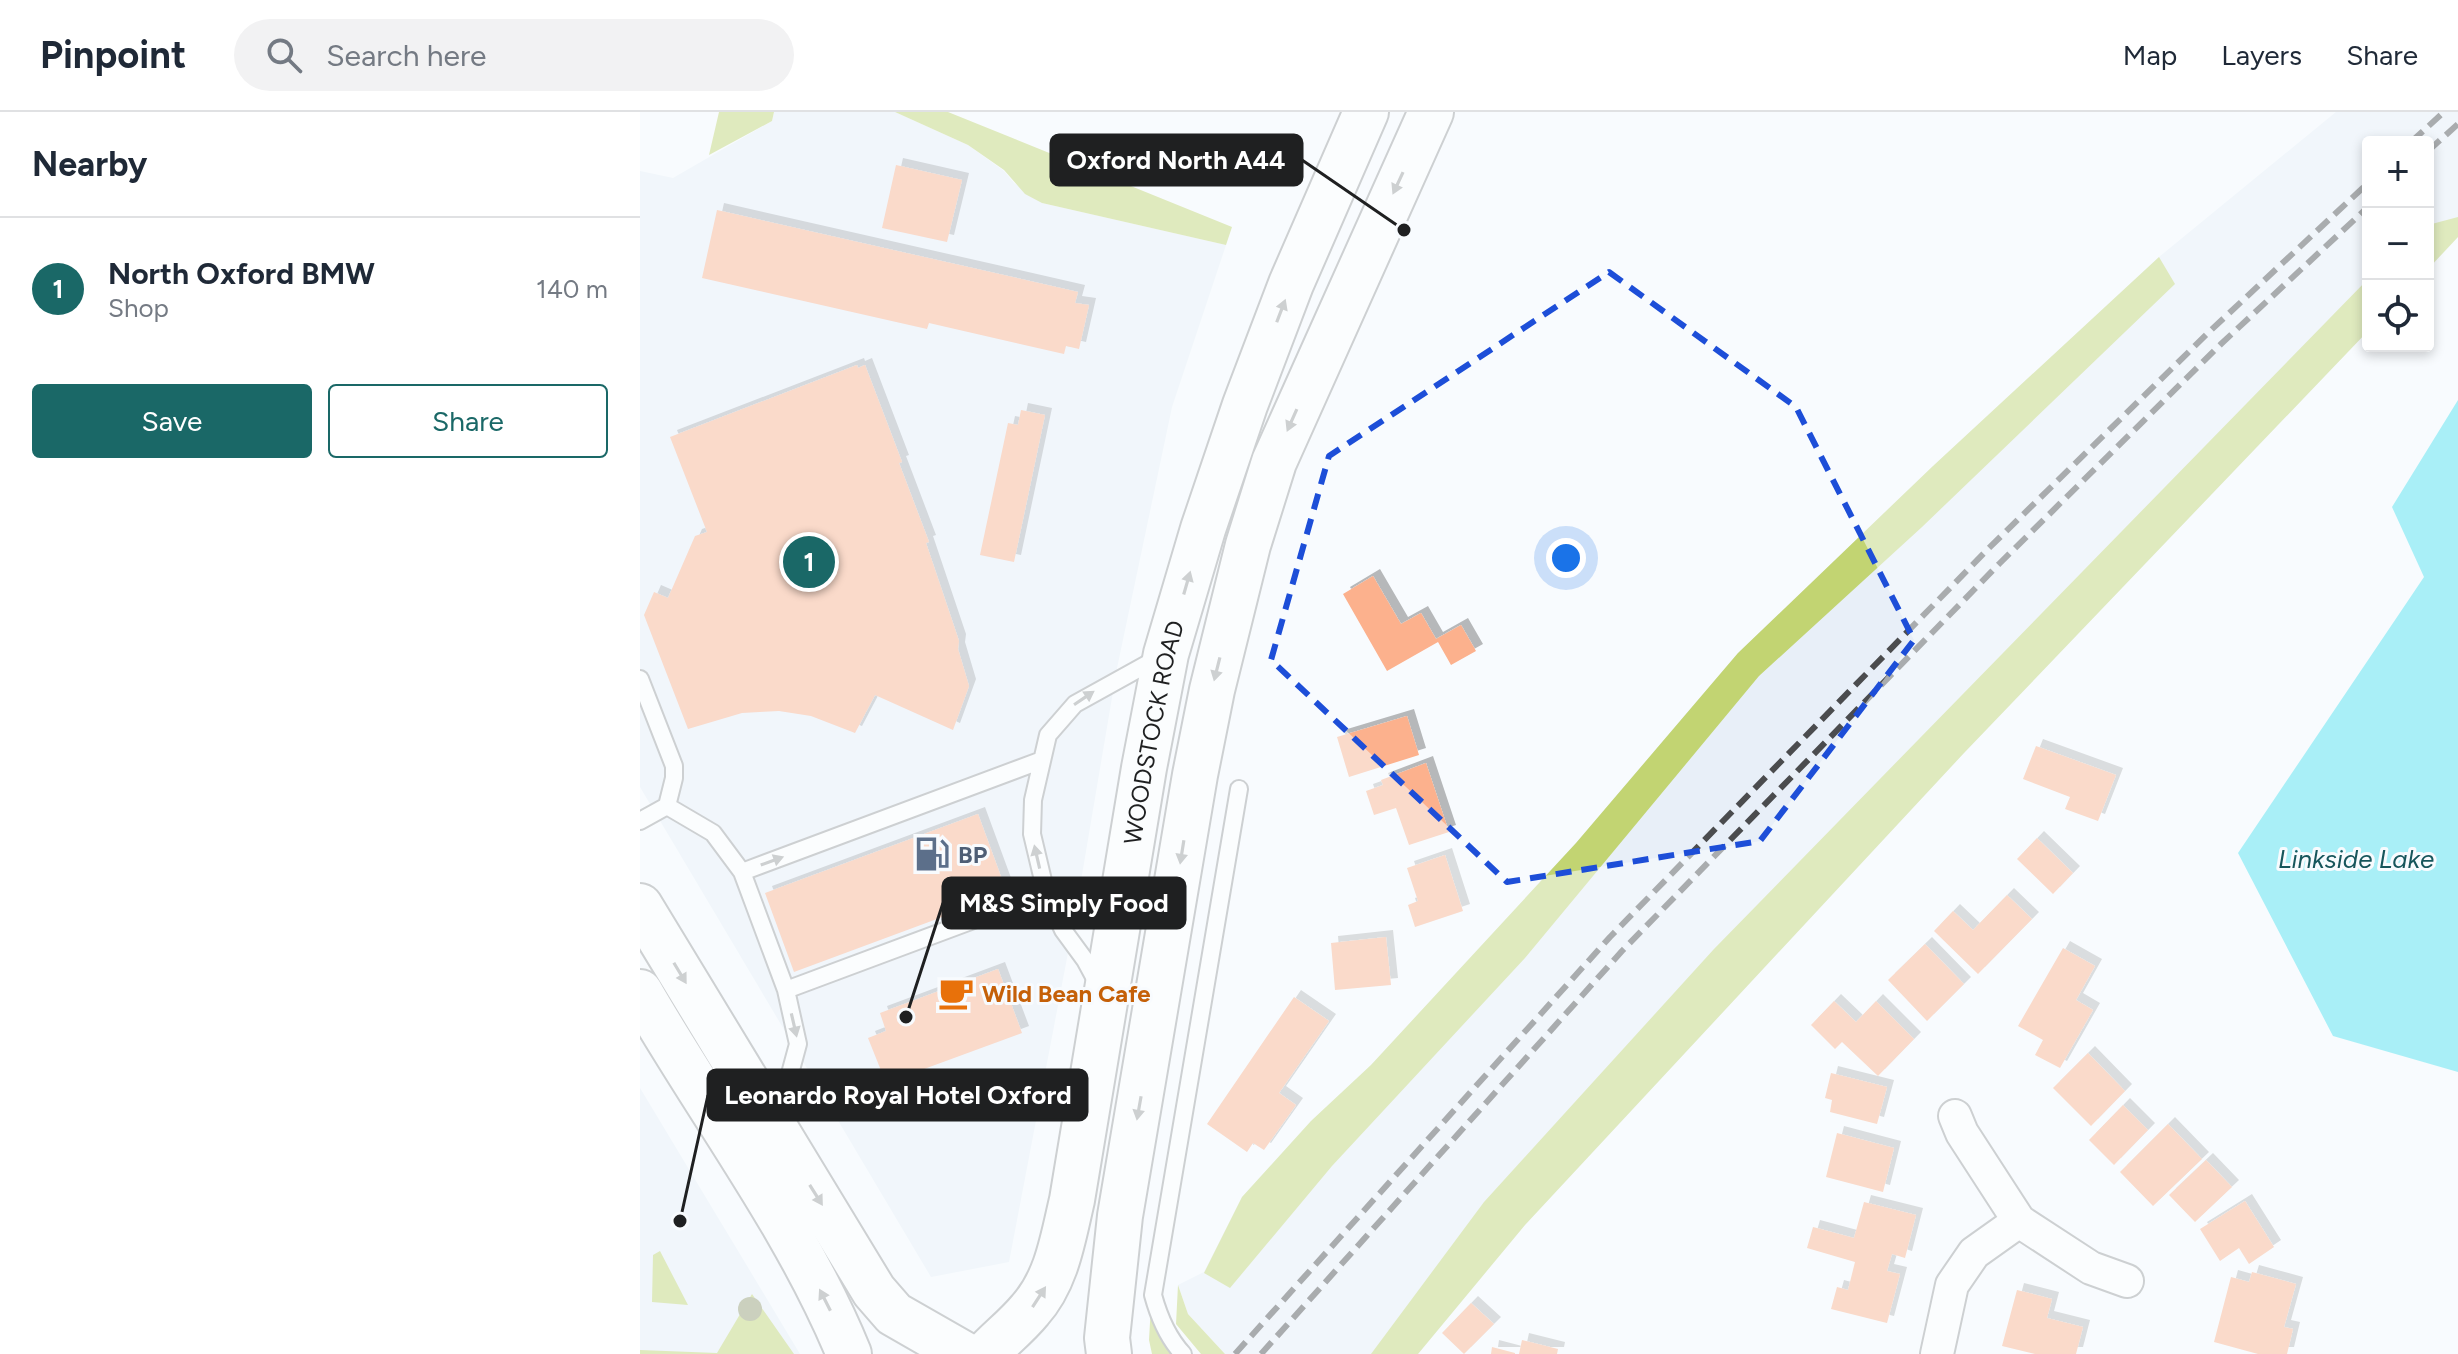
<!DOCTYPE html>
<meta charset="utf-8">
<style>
:root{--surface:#fff;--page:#f2f2f3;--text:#1f2937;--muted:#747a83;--line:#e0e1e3;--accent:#1a6867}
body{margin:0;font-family:Figtree,sans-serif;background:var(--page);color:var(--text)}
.controls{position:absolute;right:24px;top:24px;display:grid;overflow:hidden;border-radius:8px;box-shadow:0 4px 12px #0003}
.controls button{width:72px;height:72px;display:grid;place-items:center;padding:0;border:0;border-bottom:2px solid var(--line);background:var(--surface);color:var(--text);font:40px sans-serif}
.you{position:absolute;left:926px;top:446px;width:28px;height:28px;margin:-20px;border:6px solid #fff;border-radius:50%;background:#1a73e8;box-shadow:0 0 0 12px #1a73e833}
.badge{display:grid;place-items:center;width:52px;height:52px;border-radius:50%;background:var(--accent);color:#fff;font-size:26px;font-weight:700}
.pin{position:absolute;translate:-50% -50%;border:4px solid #fff;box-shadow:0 2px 8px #0006}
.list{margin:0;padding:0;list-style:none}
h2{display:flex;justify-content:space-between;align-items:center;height:104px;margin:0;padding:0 32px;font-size:34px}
h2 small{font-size:26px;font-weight:400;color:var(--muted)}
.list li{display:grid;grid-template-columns:52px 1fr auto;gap:24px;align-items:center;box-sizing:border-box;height:144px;padding:0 32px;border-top:2px solid var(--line)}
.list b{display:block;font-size:30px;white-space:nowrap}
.list p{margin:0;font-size:26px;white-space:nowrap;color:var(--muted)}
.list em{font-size:26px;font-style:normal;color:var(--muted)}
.actions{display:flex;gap:16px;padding:24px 32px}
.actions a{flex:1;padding:18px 0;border:2px solid var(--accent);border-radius:8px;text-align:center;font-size:28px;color:var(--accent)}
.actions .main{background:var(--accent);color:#fff}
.icon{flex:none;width:44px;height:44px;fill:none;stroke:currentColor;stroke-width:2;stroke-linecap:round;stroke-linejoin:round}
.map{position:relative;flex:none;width:1818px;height:1242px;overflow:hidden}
header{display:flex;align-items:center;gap:48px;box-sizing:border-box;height:112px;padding:0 40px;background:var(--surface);border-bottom:2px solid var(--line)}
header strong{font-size:38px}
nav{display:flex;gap:44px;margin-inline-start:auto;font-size:28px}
.search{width:560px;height:72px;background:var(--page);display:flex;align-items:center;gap:20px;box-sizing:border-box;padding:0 28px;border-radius:44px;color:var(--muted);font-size:30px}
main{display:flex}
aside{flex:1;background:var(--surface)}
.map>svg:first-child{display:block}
.built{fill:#e8eff8}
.green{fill:#c2d472}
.water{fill:#4ae1f0}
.building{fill:#fcb18d;filter:url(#shadow)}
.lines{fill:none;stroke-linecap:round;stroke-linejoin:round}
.lane-casing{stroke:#9a9c9e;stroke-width:20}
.street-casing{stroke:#9a9c9e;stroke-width:36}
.highway-casing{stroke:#9a9c9e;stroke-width:48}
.lane{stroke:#fff;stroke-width:16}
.street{stroke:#fff;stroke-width:32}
.highway{stroke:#fff;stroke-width:44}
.rail{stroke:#4b4c4e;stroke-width:6;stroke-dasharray:16 8;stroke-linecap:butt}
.tree{fill:#949b72}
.oneway{fill:#9a9b9b}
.marked{fill:none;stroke:#1d4ed8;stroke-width:6;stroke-dasharray:16 10;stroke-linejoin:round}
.labels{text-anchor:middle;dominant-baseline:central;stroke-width:6;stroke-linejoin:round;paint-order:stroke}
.street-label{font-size:24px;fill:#1f2021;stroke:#f8fbfe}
.service-label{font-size:24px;font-weight:bold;fill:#4e5e75;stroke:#f8fbfe;text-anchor:start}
.food-label{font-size:24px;font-weight:bold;fill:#c56008;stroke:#f8fbfe;text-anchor:start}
.water-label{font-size:26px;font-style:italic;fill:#17565c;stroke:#f8fbfe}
.leader{fill:none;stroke:#1f2021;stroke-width:3}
.callout-dot{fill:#1f2021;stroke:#f8fbfe;stroke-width:3}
.callout{fill:#1f2021;stroke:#1f2021;stroke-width:3}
.callout-label{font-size:26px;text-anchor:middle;font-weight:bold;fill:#fff}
</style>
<header>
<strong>Pinpoint</strong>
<div class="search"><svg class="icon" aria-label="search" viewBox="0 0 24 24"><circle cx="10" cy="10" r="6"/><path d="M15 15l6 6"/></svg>Search here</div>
<nav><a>Map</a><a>Layers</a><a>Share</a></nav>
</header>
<main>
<aside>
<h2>Nearby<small></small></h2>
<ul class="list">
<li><span class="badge">1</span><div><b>North Oxford BMW</b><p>Shop</p></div><em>140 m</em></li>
</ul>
<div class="actions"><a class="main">Save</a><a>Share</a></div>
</aside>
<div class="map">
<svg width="1818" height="1242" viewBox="0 0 1818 1242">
<defs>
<filter id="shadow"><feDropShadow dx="7" dy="-7" stdDeviation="0" flood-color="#0004"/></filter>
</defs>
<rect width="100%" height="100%" fill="#f8fbfe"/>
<!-- built -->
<path class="built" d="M 134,0 L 255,0 L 328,33 L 364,59 L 374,71 L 402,91 L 586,133 L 532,295 L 477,556 L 435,804 L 369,1150 L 291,1165 L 0,675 L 0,59 L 33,66 L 132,9 Z
M 1696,0 L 1818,0 L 1818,125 L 1788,157 L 1788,30 L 1728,30 L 1728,219 L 1324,641 L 885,1113 L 778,1242 L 585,1242 L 548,1202 L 538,1173 L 564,1160 L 602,1085 L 671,1009 L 731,953 L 936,731 L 1098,541 L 1293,354 L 1519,145 Z
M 0,976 L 160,1242 L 0,1242 Z"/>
<!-- green -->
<path class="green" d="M 79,0 L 134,0 L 132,9 L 69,43 Z
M 255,0 L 308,0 L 592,115 L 586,133 L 402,91 L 385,82 L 364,58 L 328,33 Z
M 1818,105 L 1818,125 L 1788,157 L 1788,113 Z
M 1519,145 L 1535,172 L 1282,415 L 1119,564 L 885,846 L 692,1054 L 590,1176 L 564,1161 L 602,1085 L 671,1009 L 731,953 L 936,731 L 1098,541 L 1293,354 Z
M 1728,167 L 1728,219 L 1324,641 L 885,1113 L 778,1242 L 731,1242 L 844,1090 L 1074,837 Z
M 20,1139 L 48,1193 L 12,1190 L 13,1143 Z
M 538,1173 L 548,1202 L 585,1242 L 561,1242 L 536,1212 Z
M 512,1175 L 540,1242 L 512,1242 L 509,1228 Z
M 112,1182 L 154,1242 L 0,1242 L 0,1238 L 77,1241 Z"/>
<!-- water -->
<path class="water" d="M 1818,288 L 1818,960 L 1693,924 L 1598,741 L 1784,465 L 1752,395 Z"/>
<!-- building -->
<path class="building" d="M 256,53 L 322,68 L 307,130 L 242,116 Z
M 77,98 L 438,180 L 435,191 L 449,193 L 439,237 L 426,234 L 424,242 L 289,211 L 287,217 L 62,166 Z
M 217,253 L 218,256 L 225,253 L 262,350 L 259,351 L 289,430 L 286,431 L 319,529 L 318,537 L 329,574 L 313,618 L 235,583 L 215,621 L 171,604 L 139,599 L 102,601 L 48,617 L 4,503 L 14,480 L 28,486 L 55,424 L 67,420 L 30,325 Z
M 381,298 L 405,303 L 374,450 L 340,443 L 368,311 L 378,313 Z
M 733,464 L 761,512 L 781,501 L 796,527 L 821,513 L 836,539 L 811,553 L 798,530 L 747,559 L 703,482 Z
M 767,604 L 779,643 L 709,665 L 697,625 Z
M 1396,634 L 1476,663 L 1458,709 L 1425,697 L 1430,685 L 1383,667 Z
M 786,651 L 809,720 L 769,733 L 756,696 L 734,703 L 726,679 L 743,673 L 741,668 Z
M 338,702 L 367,781 L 154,860 L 125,781 Z
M 1397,726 L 1433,761 L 1413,782 L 1377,747 Z
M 805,743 L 823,799 L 775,815 L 768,793 L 778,789 L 767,756 Z
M 1367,783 L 1392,807 L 1338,862 L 1294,819 L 1313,799 L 1333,818 Z
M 746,825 L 751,873 L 695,878 L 691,831 Z
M 1285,832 L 1324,872 L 1287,909 L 1248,868 Z
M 1423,836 L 1455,854 L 1436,888 L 1453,898 L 1420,956 L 1395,943 L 1403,928 L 1378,914 Z
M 358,857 L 382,921 L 246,971 L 228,926 L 246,919 L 240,901 Z
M 654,885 L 689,909 L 639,981 L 656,993 L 624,1038 L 613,1031 L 607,1040 L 567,1012 Z
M 1194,889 L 1216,910 L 1236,889 L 1274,927 L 1238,964 L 1202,930 L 1195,937 L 1171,913 Z
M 1448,941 L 1485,979 L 1451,1014 L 1413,976 Z
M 1191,961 L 1247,975 L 1237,1012 L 1190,1000 L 1192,988 L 1185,986 Z
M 1483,993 L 1508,1018 L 1474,1053 L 1449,1028 Z
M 1528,1012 L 1562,1047 L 1513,1094 L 1480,1060 Z
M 1197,1021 L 1254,1036 L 1243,1080 L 1186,1065 Z
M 1566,1048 L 1592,1075 L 1555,1110 L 1529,1083 Z
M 1605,1089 L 1634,1135 L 1609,1152 L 1599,1136 L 1580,1149 L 1560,1117 Z
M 1224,1090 L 1276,1103 L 1265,1146 L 1252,1142 L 1247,1159 L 1260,1162 L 1247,1211 L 1191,1197 L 1197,1175 L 1208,1178 L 1215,1150 L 1167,1136 L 1173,1115 L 1214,1126 Z
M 1612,1160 L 1656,1172 L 1644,1215 L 1653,1217 L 1647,1242 L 1618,1242 L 1574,1230 L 1591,1165 L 1609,1170 Z
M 1377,1178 L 1412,1187 L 1407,1206 L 1443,1215 L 1436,1242 L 1395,1242 L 1362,1234 Z
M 831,1191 L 854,1212 L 824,1242 L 802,1221 Z
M 882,1228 L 918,1237 L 917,1242 L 879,1242 Z
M 852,1235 L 875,1241 L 875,1242 L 851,1242 Z"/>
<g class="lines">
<!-- lane casing -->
<g class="lane-casing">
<path id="lane" d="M 0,567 L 34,654 L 34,666 L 27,694 L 0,709
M 27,694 L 73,721 L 102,760 L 402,648
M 102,760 L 146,878 L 158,932 L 138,1006
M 459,874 L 445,848 L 423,818 L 406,781 L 392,722 L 393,688 L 408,623 L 435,592 L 518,546
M 146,878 L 406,781
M 543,1242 C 527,1225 519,1205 513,1183 L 599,677"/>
</g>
<!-- street casing -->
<g class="street-casing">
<path id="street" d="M 1315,1004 L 1322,1021 L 1379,1109 L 1451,1156 L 1487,1169
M 1297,1242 L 1312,1173 L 1334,1141 L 1379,1109"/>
</g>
<!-- highway casing -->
<g class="highway-casing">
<g id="highway">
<path d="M 0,794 L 234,1179 L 254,1202 L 324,1242"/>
<path d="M 0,880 C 69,1000 156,1113 209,1242"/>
<path id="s1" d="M 346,1242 C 360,1227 377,1214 390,1198 C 417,1168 423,1126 432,1088 L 504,656 L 526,542 L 563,417 L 605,293 L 651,172 L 726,0"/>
<path d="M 469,1242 L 467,1226 L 480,1104 L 555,663 L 572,578 L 608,433 L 634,350 L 791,0"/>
</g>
</g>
<!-- lane -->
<use href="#lane" class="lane"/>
<!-- street -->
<use href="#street" class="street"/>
<!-- highway -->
<use href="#highway" class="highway"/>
<!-- rail -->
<path class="rail" d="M 1771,30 L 1804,0
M 1788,39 L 1818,12
M 595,1242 L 970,825 L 1348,437 L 1569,220 L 1728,71
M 621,1242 L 982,839 L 1360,451 L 1581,232 L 1728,95"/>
</g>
<!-- trees -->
<circle class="tree" cx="110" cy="1197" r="12"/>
<!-- one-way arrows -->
<defs><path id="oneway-solid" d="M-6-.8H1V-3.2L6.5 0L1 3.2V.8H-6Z" transform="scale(2)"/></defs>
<g class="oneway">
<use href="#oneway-solid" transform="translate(758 71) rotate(115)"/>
<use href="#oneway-solid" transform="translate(641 199) rotate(-69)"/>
<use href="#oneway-solid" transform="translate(652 308) rotate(114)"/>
<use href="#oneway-solid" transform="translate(547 471) rotate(-74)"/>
<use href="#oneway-solid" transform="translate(577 557) rotate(104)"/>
<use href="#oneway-solid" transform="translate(444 586) rotate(-34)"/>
<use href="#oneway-solid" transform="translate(542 740) rotate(99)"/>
<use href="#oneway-solid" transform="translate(397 745) rotate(-103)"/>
<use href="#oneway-solid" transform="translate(132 749) rotate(-20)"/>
<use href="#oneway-solid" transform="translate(40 861) rotate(59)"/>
<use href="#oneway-solid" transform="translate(154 913) rotate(77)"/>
<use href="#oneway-solid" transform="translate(499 996) rotate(100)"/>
<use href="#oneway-solid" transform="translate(176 1083) rotate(58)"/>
<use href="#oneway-solid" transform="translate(399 1185) rotate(-57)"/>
<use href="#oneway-solid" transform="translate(185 1188) rotate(-117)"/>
</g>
<!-- marked area -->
<path d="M0 0H1818V1242H0ZM 969,160 L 1156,295 L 1274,528 L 1120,729 L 867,770 L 631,548 L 689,344 Z" fill="#f8fbfe" fill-opacity=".55" fill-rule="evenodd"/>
<path class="marked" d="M 969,160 L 1156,295 L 1274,528 L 1120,729 L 867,770 L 631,548 L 689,344 Z"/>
<!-- icons -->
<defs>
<g id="fuel-bare" transform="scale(2.76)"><path d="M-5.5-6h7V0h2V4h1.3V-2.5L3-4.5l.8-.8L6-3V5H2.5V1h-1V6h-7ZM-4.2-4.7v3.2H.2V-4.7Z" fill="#5c6f8a" stroke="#f8fbfe" stroke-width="2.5" paint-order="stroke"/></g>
<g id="cafe-bare" transform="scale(2.76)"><path d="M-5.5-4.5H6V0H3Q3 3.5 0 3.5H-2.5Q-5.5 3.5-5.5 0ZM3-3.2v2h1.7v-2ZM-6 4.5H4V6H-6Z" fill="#e8710a" stroke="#f8fbfe" stroke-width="2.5" paint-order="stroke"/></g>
</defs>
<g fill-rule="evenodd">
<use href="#fuel-bare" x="292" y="742"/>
<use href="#cafe-bare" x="316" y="881"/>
</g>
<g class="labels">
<!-- street labels -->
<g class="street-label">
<text stroke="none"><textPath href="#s1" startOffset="656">WOODSTOCK ROAD</textPath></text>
</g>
<!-- service labels -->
<g class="service-label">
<text x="318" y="742">BP</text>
</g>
<!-- food labels -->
<g class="food-label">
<text x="342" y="881">Wild Bean Cafe</text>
</g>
<!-- water labels -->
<g class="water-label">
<text x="1716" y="747">Linkside Lake</text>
</g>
</g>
<!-- callouts -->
<path class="leader" d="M764 118L662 48M266 905L303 791M40 1109L68 983"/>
<g class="callout-dot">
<circle cx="764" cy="118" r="8"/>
<circle cx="266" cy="905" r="8"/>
<circle cx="40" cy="1109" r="8"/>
</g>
<g class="callout">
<rect x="411" y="23" width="251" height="50" rx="8"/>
<rect x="303" y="766" width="242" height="50" rx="8"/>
<rect x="68" y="958" width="379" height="50" rx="8"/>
</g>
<g class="callout-label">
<text x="536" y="57">Oxford North A44</text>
<text x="424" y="800">M&amp;S Simply Food</text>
<text x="258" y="992">Leonardo Royal Hotel Oxford</text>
</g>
</svg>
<div class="controls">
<button>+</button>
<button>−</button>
<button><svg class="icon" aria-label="locate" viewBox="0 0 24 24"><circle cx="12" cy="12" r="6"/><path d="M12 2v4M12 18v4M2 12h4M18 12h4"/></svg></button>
</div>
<div class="you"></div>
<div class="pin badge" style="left:169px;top:450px">1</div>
</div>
</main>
